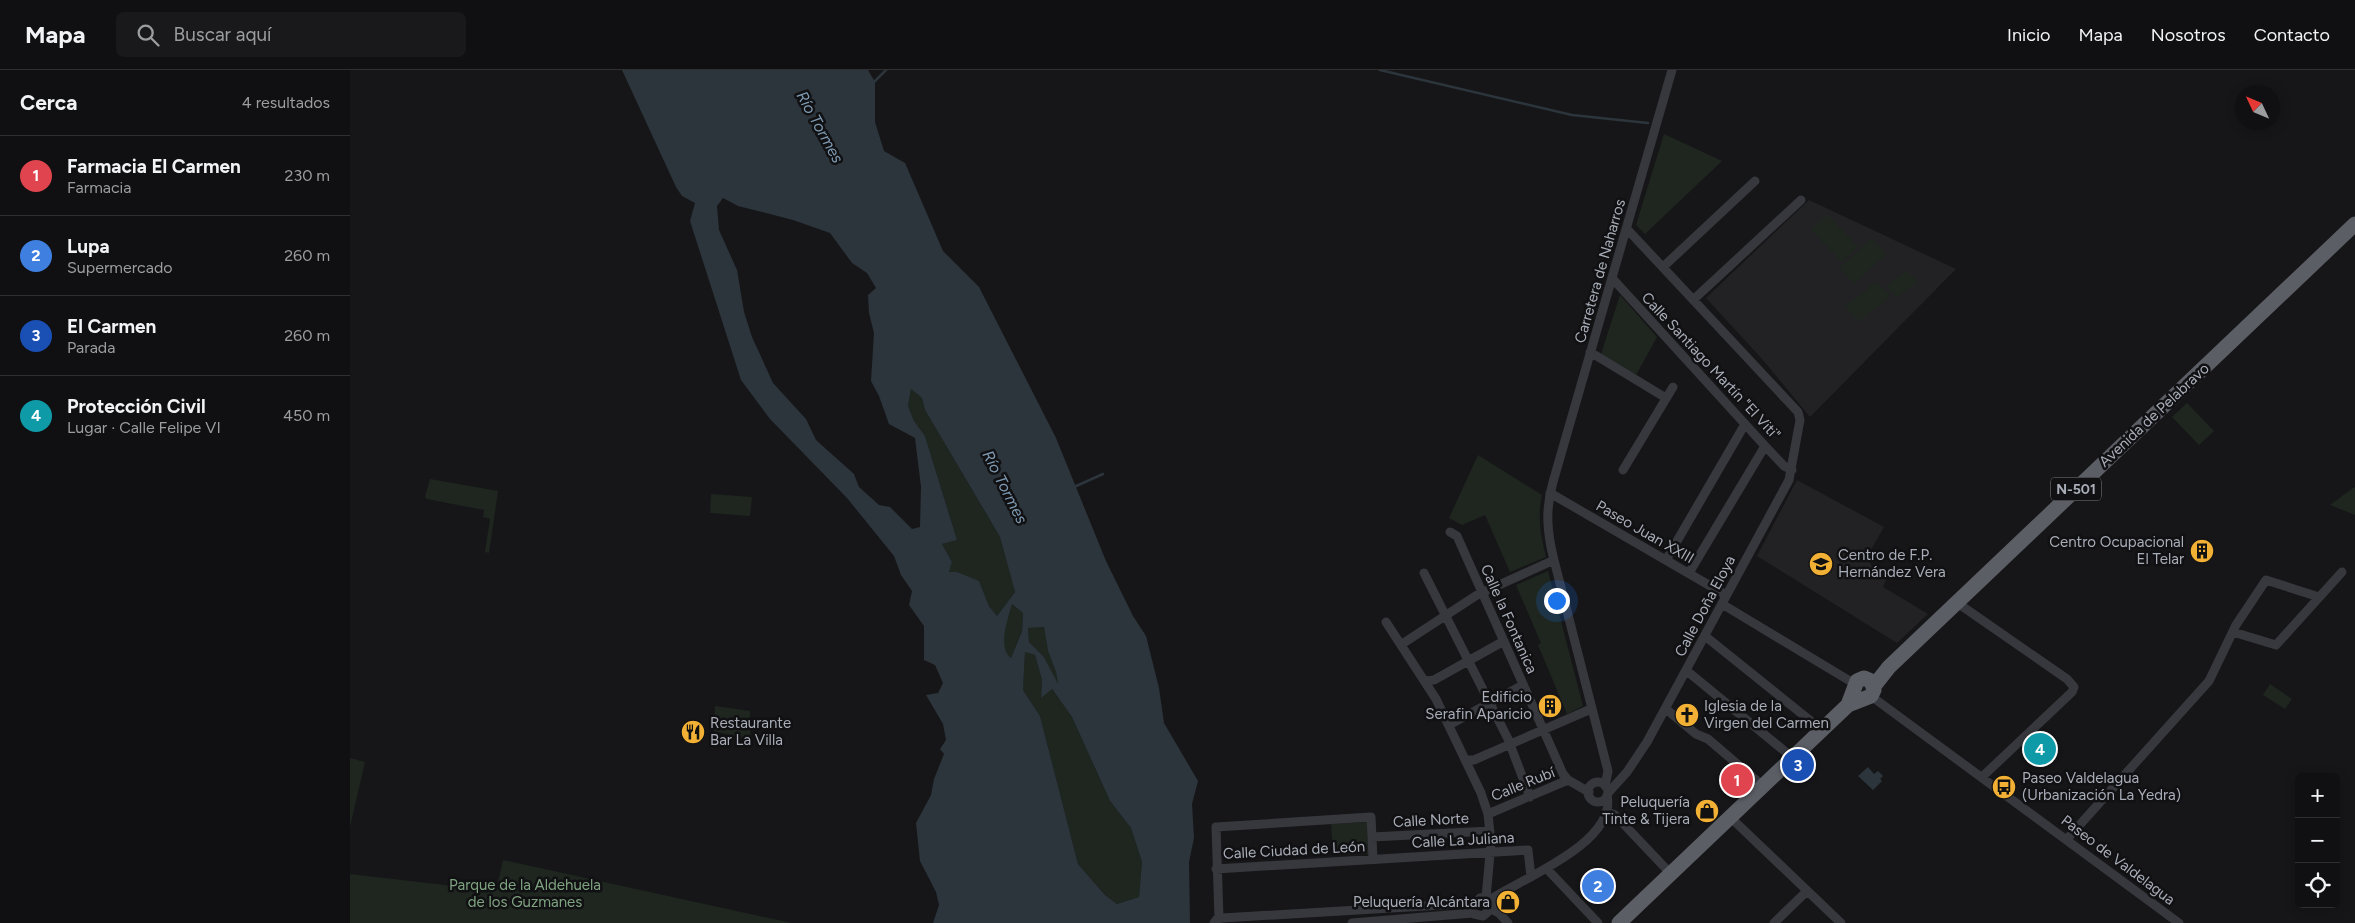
<!DOCTYPE html>
<html lang="es">
<meta charset="utf-8">
<style>
:root{--surface:#101012;--page:#19191b;--text:#f1f3f6;--muted:#9c9d9f;--line:#303032;--accent:#8c9099}
body{margin:0;font-family:Figtree,sans-serif;background:var(--page);color:var(--text)}
.controls{position:absolute;right:15px;bottom:15px;display:grid;overflow:hidden;border-radius:8px;box-shadow:0 2px 12px #0003}
.controls button{width:45px;height:45px;display:grid;place-items:center;padding:0;border:0;border-bottom:1px solid var(--line);background:var(--surface);color:var(--text);font:25px sans-serif}
.compass{position:absolute;left:1885px;top:15px;width:45px;height:45px;border-radius:50%;background:var(--surface);box-shadow:0 2px 12px #0003;rotate:314deg}
.you{position:absolute;left:1206px;top:530px;width:18px;height:18px;margin:-12px;border:4px solid #fff;border-radius:50%;background:#1a73e8;box-shadow:0 0 0 8px #1a73e833}
.badge{display:grid;place-items:center;width:32px;height:32px;border-radius:50%;background:var(--accent);color:#fff;font-size:16px;font-weight:700}
.pin{position:absolute;translate:-50% -50%;border:2px solid #fff;box-shadow:0 1px 5px #0006}
.list{margin:0;padding:0;list-style:none}
h2{display:flex;justify-content:space-between;align-items:center;height:65px;margin:0;padding:0 20px;font-size:21px}
h2 small{font-size:16px;font-weight:400;color:var(--muted)}
.list li{display:grid;grid-template-columns:32px 1fr auto;gap:15px;align-items:center;box-sizing:border-box;height:80px;padding:0 20px;border-top:1px solid var(--line)}
.list b{display:block;font-size:19px;white-space:nowrap}
.list p{margin:0;font-size:16px;white-space:nowrap;color:var(--muted)}
.list em{font-size:16px;font-style:normal;color:var(--muted)}
.icon{flex:none;width:28px;height:28px;fill:none;stroke:currentColor;stroke-width:2;stroke-linecap:round;stroke-linejoin:round}
.map{position:relative;flex:none;width:2005px;height:853px;overflow:hidden}
header{display:flex;align-items:center;gap:30px;box-sizing:border-box;height:70px;padding:0 25px;background:var(--surface);border-bottom:1px solid var(--line)}
header strong{font-size:24px}
nav{display:flex;gap:28px;margin-inline-start:auto;font-size:18px}
.search{width:350px;height:45px;background:var(--page);display:flex;align-items:center;gap:12px;box-sizing:border-box;padding:0 18px;border-radius:8px;color:var(--muted);font-size:19px}
main{display:flex}
aside{flex:1;background:var(--surface)}
.map>svg:first-child{display:block}
.built{fill:#222225}
.green{fill:#1e261f}
.water{fill:#2c353c;fill-rule:evenodd}
.lines{fill:none;stroke-linecap:round;stroke-linejoin:round}
.stream{stroke:#2c353c;stroke-width:2.5}
.minor{stroke:#37383d;stroke-width:9}
.trunk{stroke:#5b5e65;stroke-width:15}
.labels{text-anchor:middle;dominant-baseline:central;stroke-width:5;stroke-linejoin:round;paint-order:stroke}
.shield{fill:#111113;stroke:#7b7e86;stroke-width:1}
.shield-label{font-size:14px;font-weight:bold;fill:#a8adb8}
.street-label{font-size:15px;fill:#a8adb8;stroke:#111113}
.poi-label{font-size:15px;fill:#a8adb8;stroke:#111113;text-anchor:end}
.park-label{font-size:15px;fill:#7fa381;stroke:#111113}
.water-label{font-size:16px;font-style:italic;fill:#7f9bb3;stroke:#111113}
</style>
<header>
<strong>Mapa</strong>
<div class="search"><svg class="icon" aria-label="search" viewBox="0 0 24 24"><circle cx="10" cy="10" r="6"/><path d="M15 15l6 6"/></svg>Buscar aquí</div>
<nav><a>Inicio</a><a>Mapa</a><a>Nosotros</a><a>Contacto</a></nav>
</header>
<main>
<aside>
<h2>Cerca<small>4 resultados</small></h2>
<ul class="list">
<li><span class="badge" style="background:#e0444e">1</span><div><b>Farmacia El Carmen</b><p>Farmacia</p></div><em>230 m</em></li>
<li><span class="badge" style="background:#3f7fe0">2</span><div><b>Lupa</b><p>Supermercado</p></div><em>260 m</em></li>
<li><span class="badge" style="background:#1a4fb4">3</span><div><b>El Carmen</b><p>Parada</p></div><em>260 m</em></li>
<li><span class="badge" style="background:#0f9aa8">4</span><div><b>Protección Civil</b><p>Lugar · Calle Felipe VI</p></div><em>450 m</em></li>
</ul>
</aside>
<div class="map">
<svg width="2005" height="853" viewBox="0 0 2005 853">
<rect width="100%" height="100%" fill="#161618"/>
<!-- built -->
<path class="built" d="M 1459,130 L 1606,199 L 1460,347 L 1413,290 L 1356,228 Z
M 1447,410 L 1534,457 L 1518,485 L 1523,502 L 1536,510 L 1533,517 L 1578,544 L 1547,573 L 1407,486 Z"/>
<!-- green -->
<path class="green" d="M 1314,64 L 1372,91 L 1295,164 L 1286,155 Z
M 1477,144 L 1508,177 L 1492,192 L 1461,160 Z
M 1522,168 L 1536,184 L 1504,214 L 1489,198 Z
M 1557,200 L 1567,212 L 1547,228 L 1537,216 Z
M 1527,211 L 1540,227 L 1508,252 L 1495,236 Z
M 1270,225 L 1307,267 L 1286,305 L 1251,284 Z
M 561,319 L 572,328 L 575,340 L 650,467 L 665,522 L 647,546 L 639,536 L 629,511 L 599,502 L 602,492 L 592,474 L 607,470 L 575,366 L 564,351 L 558,336 Z
M 1837,333 L 1864,361 L 1849,375 L 1822,347 Z
M 1128,385 L 1192,425 C 1187,446 1191,466 1196,487 L 1160,502 L 1135,445 L 1112,455 L 1099,448 Z
M 80,409 L 148,421 L 139,483 L 135,482 L 140,449 L 133,447 L 134,440 L 77,429 L 75,427 Z
M 2005,417 L 2005,445 L 1980,435 L 2003,418 Z
M 361,424 L 402,427 L 400,446 L 360,443 Z
M 1198,501 L 1233,636 L 1217,644 L 1188,575 L 1191,573 L 1166,515 Z
M 662,534 L 673,543 L 672,560 L 661,588 C 646,576 658,550 662,534 Z
M 694,557 L 698,581 L 706,602 L 708,616 L 694,587 L 679,572 L 678,558 Z
M 675,582 L 685,585 L 692,610 L 691,628 L 701,618 L 722,647 L 760,731 L 781,758 L 792,792 L 789,827 L 767,834 L 755,825 L 728,794 L 690,646 L 673,620 Z
M 1920,614 L 1942,629 L 1935,639 L 1913,625 Z
M 365,636 L 400,641 L 400,670 L 364,661 Z
M 0,688 L 15,692 L 0,757 Z
M 1017,752 L 1018,784 L 983,785 L 981,754 Z
M 153,790 L 442,853 L 0,853 L 0,804 L 146,821 Z"/>
<!-- water -->
<path class="water" d="M 272,0 L 518,0 L 525,12 L 525,52 L 534,81 L 555,93 L 593,181 L 629,217 L 706,368 L 756,491 L 783,546 L 796,566 L 809,618 L 814,653 L 848,711 L 842,734 L 844,768 L 839,792 L 840,853 L 583,853 L 589,835 L 586,822 L 570,791 L 566,753 L 581,725 L 584,709 L 594,684 L 590,679 L 596,670 L 593,654 L 576,625 L 588,623 L 593,613 L 585,595 L 574,590 L 574,556 L 559,535 L 562,521 L 551,505 L 544,486 L 497,428 L 420,349 L 391,310 L 340,151 L 345,133 L 332,126 L 326,117 ZM 373,128 L 388,136 L 443,150 L 480,163 L 502,193 L 517,203 L 526,218 L 518,225 L 519,243 L 524,263 L 521,311 L 529,326 L 539,354 L 565,368 L 571,417 L 570,457 L 562,459 L 540,437 L 529,435 L 509,417 L 504,404 L 466,370 L 456,349 L 423,313 L 402,267 L 394,242 L 387,200 L 369,160 L 367,136 ZM 561,319 L 572,328 L 575,340 L 650,467 L 665,522 L 647,546 L 639,536 L 629,511 L 607,502 L 599,502 L 602,492 L 592,474 L 607,470 L 575,366 L 564,351 L 558,336 ZM 662,534 L 673,543 L 672,561 L 661,588 C 647,576 658,550 662,534 ZM 694,557 L 698,581 L 706,602 L 708,614 L 694,587 L 679,572 L 678,558 ZM 675,582 L 685,585 L 692,610 L 691,628 L 702,619 L 722,647 L 760,731 L 781,758 L 792,792 L 789,827 L 767,834 L 755,825 L 728,794 L 690,646 L 673,620 Z
M 1518,697 L 1524,704 L 1528,701 L 1533,706 L 1530,709 L 1532,711 L 1523,720 L 1508,706 Z"/>
<g class="lines">
<!-- stream -->
<path class="stream" d="M 1030,0 L 1222,45 L 1298,53
M 523,13 L 536,0
M 724,417 L 753,404"/>
<!-- minor -->
<path class="minor" d="M 1313,197 L 1405,111
M 1262,208 L 1415,376 L 1434,396 L 1442,400
M 1343,230 L 1451,130
M 1240,282 L 1316,328
M 1273,400 L 1323,317
M 1200,423 L 1376,525
M 1100,462 L 1107,466 L 1213,704 L 1218,710 L 1239,722
M 1316,490 L 1395,354
M 1074,503 L 1158,669 L 1180,727
M 1339,503 L 1415,376
M 1606,532 L 1717,609 L 1724,617 L 1722,622 L 1632,707
M 1372,534 L 1505,614
M 1036,552 L 1086,629 L 1131,723 L 1138,744 L 1141,773 L 1136,827
M 1883,562 L 1926,575 L 1992,502
M 1355,566 L 1472,660
M 1052,574 L 1127,525 L 1204,490
M 1337,601 L 1443,688
M 1075,611 L 1084,610 L 1154,571
M 1521,626 L 1829,853
M 1316,639 L 1346,664 L 1358,669 L 1413,716
M 1099,655 L 1173,615
M 1115,690 L 1124,690 L 1241,639
M1238 722a10 10 0 1 1 20 0a10 10 0 1 1-20 0Z
M 1255,716 L 1258,701 L 1204,490 C 1197,463 1195,439 1203,412 L 1322,0
M 1258,723 L 1277,702 L 1297,672 L 1439,410 L 1450,350 L 1448,342 L 1277,159
M 1257,742 L 1265,745 L 1321,804
M 1138,744 L 1218,710
M 1380,747 L 1491,853
M 1022,767 L 1140,761
M 1717,769 L 1859,611 L 1886,555 L 1916,510 L 1969,527
M 866,799 L 1178,780 L 1181,807
M 1197,799 L 1248,853
M 1136,827 L 1143,832 L 1141,839 L 1133,846 L 1124,844 L 1122,838 L 1130,828 Z
M 1141,829 C 1171,809 1268,772 1257,725
M 1141,839 L 1149,843 L 1158,853
M 869,848 L 866,757 L 1021,747 L 1023,789
M 864,853 L 867,849 L 872,848 L 1125,833
M 1002,853 L 1123,843
M 1424,853 L 1457,821"/>
<!-- trunk -->
<path class="trunk" d="M 1524,616 L 1539,597 L 2005,154
M 1269,853 L 1498,635 L 1521,626 L 1524,620 L 1521,611 L 1514,608 L 1507,611 L 1498,635"/>
</g>
<!-- icons -->
<defs>
<g id="building-disc" transform="scale(1.25)"><circle r="9.5" fill="#f2b134" stroke="#111113"/><path d="M-4-6H4V6H1V3H-1V6H-4ZM-2.5-4.3h1.7v1.8h-1.7ZM.8-4.3h1.7v1.8H.8ZM-2.5-1h1.7V.8h-1.7ZM.8-1h1.7V.8H.8Z" fill="#111"/></g>
<g id="school-disc" transform="scale(1.25)"><circle r="9.5" fill="#f2b134" stroke="#111113"/><path d="M0-5L7-2L0 1L-7-2ZM-4 1L0 2.5L4 1V4Q0 6-4 4Z" fill="#111"/></g>
<g id="church-disc" transform="scale(1.25)"><circle r="9.5" fill="#f2b134" stroke="#111113"/><path d="M-1.2-6h2.4v3.5h3.3v2.4h-3.3V6h-2.4V-.1h-3.3v-2.4h3.3Z" fill="#111"/></g>
<g id="restaurant-disc" transform="scale(1.25)"><circle r="9.5" fill="#f2b134" stroke="#111113"/><path d="M-5-6h1v4h1v-4h1v4h1v-4h1v5L-1.5 .5V6h-2V.5L-5-1ZM5-6V6H3V1.5H1.5Q1.5-4 5-6Z" fill="#111"/></g>
<g id="bus-disc" transform="scale(1.25)"><circle r="9.5" fill="#f2b134" stroke="#111113"/><path d="M-5-6H5V4H4V6H2V4H-2V6H-4V4H-5ZM-3.5-4V0h7V-4ZM-3.5 1.2v1.5H-2V1.2ZM2 1.2v1.5H3.5V1.2Z" fill="#111"/></g>
<g id="shop-disc" transform="scale(1.25)"><circle r="9.5" fill="#f2b134" stroke="#111113"/><path d="M-5-2.5h2.3a2.7 3.5 0 0 1 5.4 0H5L5.5 6h-11ZM-1.5-2.5h3a1.5 2.3 0 0 0-3 0Z" fill="#111"/></g>
</defs>
<g fill-rule="evenodd">
<use href="#building-disc" x="1852" y="481"/>
<use href="#school-disc" x="1471" y="494"/>
<use href="#building-disc" x="1200" y="636"/>
<use href="#church-disc" x="1337" y="645"/>
<use href="#restaurant-disc" x="343" y="662"/>
<use href="#bus-disc" x="1654" y="717"/>
<use href="#shop-disc" x="1357" y="741"/>
<use href="#shop-disc" x="1158" y="832"/>
</g>
<g class="labels">
<!-- shield labels -->
<rect class="shield" x="1701" y="407.5" width="50" height="23" rx="4"/>
<g class="shield-label">
<text x="1726" y="419">N-501</text>
</g>
<!-- street labels -->
<g class="street-label">
<text transform="translate(1250 201) rotate(-74)">Carretera de Naharros</text>
<text transform="translate(1361 296) rotate(47)">Calle Santiago Martín "El Viti"</text>
<text transform="translate(1804 345) rotate(-43)">Avenida de Pelabravo</text>
<text transform="translate(1295 462) rotate(30)">Paseo Juan XXIII</text>
<text transform="translate(1355 536) rotate(-62)">Calle Doña Eloya</text>
<text transform="translate(1159 549) rotate(66)">Calle la Fontanica</text>
<text transform="translate(1173 714) rotate(-22)">Calle Rubí</text>
<text transform="translate(1081 750) rotate(-3)">Calle Norte</text>
<text transform="translate(1113 770) rotate(-3)">Calle La Juliana</text>
<text transform="translate(944 780) rotate(-3)">Calle Ciudad de León</text>
<text transform="translate(1768 790) rotate(37)">Paseo de Valdelagua</text>
</g>
<!-- poi labels -->
<g class="poi-label">
<text x="1834" y="472">Centro Ocupacional<tspan x="1834" dy="17">El Telar</tspan></text>
<text x="1488" y="485" text-anchor="start">Centro de F.P.<tspan x="1488" dy="17">Hernández Vera</tspan></text>
<text x="1182" y="627">Edificio<tspan x="1182" dy="17">Serafin Aparicio</tspan></text>
<text x="1354" y="636" text-anchor="start">Iglesia de la<tspan x="1354" dy="17">Virgen del Carmen</tspan></text>
<text x="360" y="653" text-anchor="start">Restaurante<tspan x="360" dy="17">Bar La Villa</tspan></text>
<text x="1672" y="708" text-anchor="start">Paseo Valdelagua<tspan x="1672" dy="17">(Urbanización La Yedra)</tspan></text>
<text x="1340" y="732">Peluquería<tspan x="1340" dy="17">Tinte &amp; Tijera</tspan></text>
<text x="1140" y="832">Peluquería Alcántara</text>
</g>
<!-- park labels -->
<g class="park-label">
<text x="175" y="815">Parque de la Aldehuela<tspan x="175" dy="17">de los Guzmanes</tspan></text>
</g>
<!-- water labels -->
<g class="water-label">
<text transform="translate(470 57) rotate(61)">Río Tormes</text>
<text transform="translate(655 417) rotate(63)">Río Tormes</text>
</g>
</g>
</svg>
<div class="controls">
<button>+</button>
<button>−</button>
<button><svg class="icon" aria-label="locate" viewBox="0 0 24 24"><circle cx="12" cy="12" r="6"/><path d="M12 2v4M12 18v4M2 12h4M18 12h4"/></svg></button>
</div>
<svg class="compass" viewBox="-18 -18 36 36"><path d="M0-13l5 13h-10z" fill="#e53935"/><path d="M0 13l5-13h-10z" fill="#9c9d9f"/></svg>
<div class="you"></div>
<div class="pin badge" style="left:1387px;top:710px;background:#e0444e">1</div>
<div class="pin badge" style="left:1248px;top:816px;background:#3f7fe0">2</div>
<div class="pin badge" style="left:1448px;top:695px;background:#1a4fb4">3</div>
<div class="pin badge" style="left:1690px;top:679px;background:#0f9aa8">4</div>
</div>
</main>
